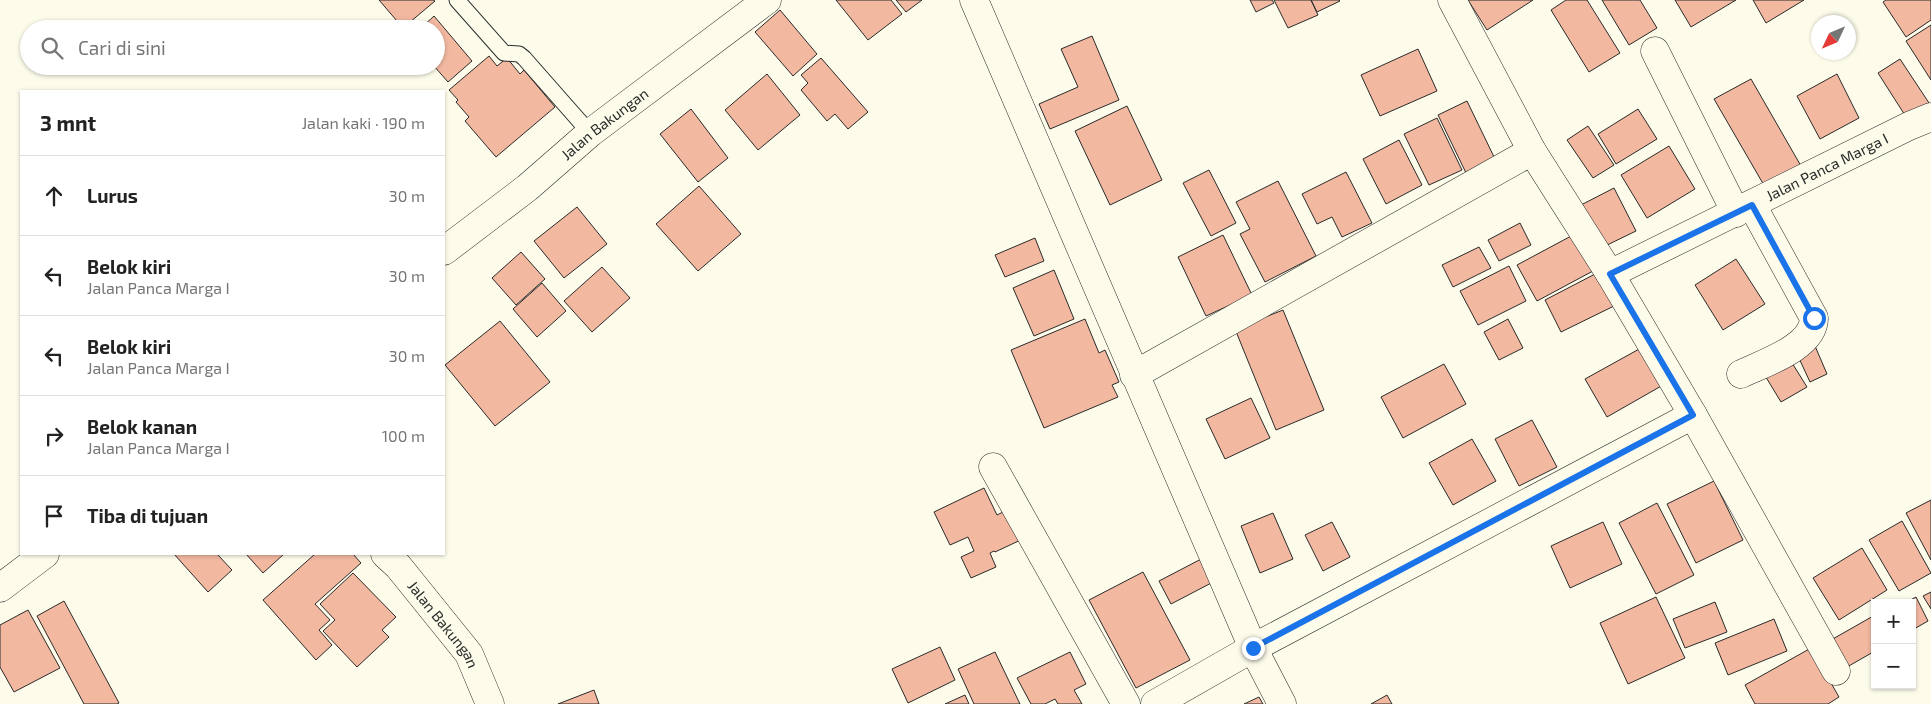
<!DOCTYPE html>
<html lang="id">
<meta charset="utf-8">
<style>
:root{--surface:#fff;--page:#f2f2f2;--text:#222;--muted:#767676;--line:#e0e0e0}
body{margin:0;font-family:"Exo 2",sans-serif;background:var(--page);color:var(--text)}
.controls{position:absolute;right:15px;bottom:15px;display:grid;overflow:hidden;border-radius:0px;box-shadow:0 1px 4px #0004}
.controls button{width:45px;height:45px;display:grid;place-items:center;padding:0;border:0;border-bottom:1px solid var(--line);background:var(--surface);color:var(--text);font:25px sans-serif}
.compass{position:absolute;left:1811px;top:15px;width:45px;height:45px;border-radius:50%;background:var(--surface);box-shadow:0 1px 4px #0004;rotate:226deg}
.stop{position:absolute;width:15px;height:15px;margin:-11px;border:4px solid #1a73e8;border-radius:50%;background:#fff}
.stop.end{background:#1a73e8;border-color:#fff;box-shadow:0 1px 5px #0008}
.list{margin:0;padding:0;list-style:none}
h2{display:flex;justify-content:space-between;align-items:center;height:65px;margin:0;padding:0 20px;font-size:21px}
h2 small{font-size:16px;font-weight:400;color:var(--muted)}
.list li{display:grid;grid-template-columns:32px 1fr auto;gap:15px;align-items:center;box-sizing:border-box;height:80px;padding:0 20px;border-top:1px solid var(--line)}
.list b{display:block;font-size:19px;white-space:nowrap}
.list p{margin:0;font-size:16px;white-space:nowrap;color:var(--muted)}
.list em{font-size:16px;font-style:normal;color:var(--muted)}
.icon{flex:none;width:28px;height:28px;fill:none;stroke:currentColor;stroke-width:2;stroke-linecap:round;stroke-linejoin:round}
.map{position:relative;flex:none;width:1931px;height:704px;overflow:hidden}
.search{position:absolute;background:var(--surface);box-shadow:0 1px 4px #0004;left:20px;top:20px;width:425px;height:55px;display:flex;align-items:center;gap:12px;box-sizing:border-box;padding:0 18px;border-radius:28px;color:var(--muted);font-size:19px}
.panel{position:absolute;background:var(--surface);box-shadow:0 1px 4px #0004;left:20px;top:90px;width:425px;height:465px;border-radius:0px}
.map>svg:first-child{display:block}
.building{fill:#f2b8a0;stroke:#2b2b2b}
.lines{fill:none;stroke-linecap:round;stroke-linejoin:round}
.lane-casing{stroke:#2b2b2b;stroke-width:17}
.street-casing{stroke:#2b2b2b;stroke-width:29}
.secondary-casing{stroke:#2b2b2b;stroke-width:29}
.lane{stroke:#fdfbea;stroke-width:15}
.street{stroke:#fdfbea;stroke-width:28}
.secondary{stroke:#fdfbea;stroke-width:28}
.route{stroke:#1a73e8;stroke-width:6}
.labels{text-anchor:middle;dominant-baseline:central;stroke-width:4;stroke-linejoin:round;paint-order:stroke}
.street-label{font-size:15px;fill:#2b2b2b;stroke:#fdfbea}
</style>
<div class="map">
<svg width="1931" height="704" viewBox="0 0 1931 704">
<rect width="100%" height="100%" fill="#fdfbea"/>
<!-- building -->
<path class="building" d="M 379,0 L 433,0 L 435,1 L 403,28 Z
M 836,0 L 891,0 L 902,14 L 868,40 Z
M 896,0 L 922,0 L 906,12 Z
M 1250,0 L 1272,0 L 1274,3 L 1256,12 Z
M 1274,0 L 1311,0 L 1318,15 L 1288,28 Z
M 1311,0 L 1339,0 L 1340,1 L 1317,12 Z
M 1468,0 L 1533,0 L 1487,30 Z
M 1566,0 L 1587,0 L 1620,53 L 1589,72 L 1551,10 Z
M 1602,0 L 1640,0 L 1657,28 L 1629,45 Z
M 1675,0 L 1736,0 L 1691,27 Z
M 1753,0 L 1804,0 L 1766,23 Z
M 1886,0 L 1931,0 L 1931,20 L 1906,37 L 1883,2 Z
M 780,10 L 817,54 L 793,76 L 755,32 Z
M 434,16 L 472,61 L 448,82 L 434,66 L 436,66 L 436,29 L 420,29 Z
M 1931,25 L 1931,80 L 1906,41 Z
M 1092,36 L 1119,100 L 1050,129 L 1039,104 L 1078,87 L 1061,49 Z
M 1418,49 L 1437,91 L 1380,116 L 1361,75 Z
M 489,56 L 497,66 L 507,58 L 520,74 L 524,70 L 555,107 L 496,157 L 465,121 L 469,117 L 456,102 L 458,100 L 449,90 Z
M 821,58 L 868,112 L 848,129 L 835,114 L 827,121 L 801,90 L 808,83 L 801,75 Z
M 1900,59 L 1931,106 L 1908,120 L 1878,73 Z
M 767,74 L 800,115 L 758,150 L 725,110 Z
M 1837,74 L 1859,118 L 1820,139 L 1797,96 Z
M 1751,79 L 1801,166 L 1765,187 L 1714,99 Z
M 1467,101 L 1496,161 L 1467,175 L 1438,115 Z
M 1127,106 L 1162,180 L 1110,205 L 1075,131 Z
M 691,109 L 728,158 L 698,182 L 660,134 Z
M 1638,109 L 1657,139 L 1616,164 L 1598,134 Z
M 1437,118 L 1462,170 L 1429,185 L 1404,134 Z
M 1588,126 L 1614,165 L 1593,178 L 1567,140 Z
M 1399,140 L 1422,185 L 1386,204 L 1363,159 Z
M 1669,146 L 1695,189 L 1647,218 L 1621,175 Z
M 1209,170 L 1236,223 L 1211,236 L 1183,183 Z
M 1346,172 L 1372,223 L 1342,237 L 1332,217 L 1317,224 L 1302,194 Z
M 1278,181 L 1316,256 L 1265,282 L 1240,234 L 1250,229 L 1236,202 Z
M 699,186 L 741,234 L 698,271 L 656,224 Z
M 1614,188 L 1636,231 L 1603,247 L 1581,205 Z
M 577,207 L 607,244 L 564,278 L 534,241 Z
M 1520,223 L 1531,245 L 1499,261 L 1488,240 Z
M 1223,235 L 1252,295 L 1206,316 L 1178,257 Z
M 1573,235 L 1593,271 L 1537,301 L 1517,265 Z
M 1035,238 L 1044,261 L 1005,277 L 995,255 Z
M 1479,247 L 1491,268 L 1453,287 L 1442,265 Z
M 521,252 L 545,279 L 516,305 L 492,278 Z
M 1736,259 L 1765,304 L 1723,330 L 1695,285 Z
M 1509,266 L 1526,301 L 1478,325 L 1460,291 Z
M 602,267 L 630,298 L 592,332 L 564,301 Z
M 1054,270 L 1074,319 L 1034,336 L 1013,288 Z
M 1597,273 L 1614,306 L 1561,332 L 1545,300 Z
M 542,283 L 566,311 L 537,337 L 513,309 Z
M 1283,310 L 1324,410 L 1276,430 L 1235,329 Z
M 1085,319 L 1099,353 L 1105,350 L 1119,382 L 1112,385 L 1118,397 L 1044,428 L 1011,350 Z
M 1508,319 L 1523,348 L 1499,360 L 1484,332 Z
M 500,321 L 550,382 L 495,426 L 445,365 Z
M 1815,346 L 1827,374 L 1810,382 L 1797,354 Z
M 1641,348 L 1663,385 L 1607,417 L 1585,379 Z
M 1789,358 L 1807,387 L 1781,402 L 1764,374 Z
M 1444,364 L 1466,404 L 1403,438 L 1381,397 Z
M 1251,398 L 1270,438 L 1225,459 L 1206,419 Z
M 1532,420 L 1557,467 L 1519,486 L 1495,439 Z
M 1472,439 L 1496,481 L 1453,505 L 1429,463 Z
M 1714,481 L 1743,540 L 1696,563 L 1667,504 Z
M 984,488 L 997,515 L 1011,508 L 1025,538 L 995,552 L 994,551 L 990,553 L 996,567 L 971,578 L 961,557 L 974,551 L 968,537 L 950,545 L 934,512 Z
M 1931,500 L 1931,560 L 1906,513 Z
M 1657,503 L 1694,575 L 1656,594 L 1619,523 Z
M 1273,513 L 1293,559 L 1260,573 L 1241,526 Z
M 1902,521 L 1931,573 L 1899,591 L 1869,540 Z
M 1332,522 L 1350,557 L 1323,571 L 1305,535 Z
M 1603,522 L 1622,564 L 1570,588 L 1551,546 Z
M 1862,548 L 1887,590 L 1839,620 L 1813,578 Z
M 174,554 L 217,554 L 232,570 L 208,592 Z
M 246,554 L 284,554 L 263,573 Z
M 315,554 L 353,554 L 361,563 L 315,604 L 330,620 L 319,630 L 332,645 L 316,660 L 263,600 Z
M 1205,557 L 1217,580 L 1171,604 L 1159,581 Z
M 1143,572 L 1190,660 L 1136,688 L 1089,600 Z
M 353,573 L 396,617 L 382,630 L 389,637 L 357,667 L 323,631 L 335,620 L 320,604 Z
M 1931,592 L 1931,609 L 1923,596 Z
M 1656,597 L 1685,658 L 1628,684 L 1600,623 Z
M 1916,597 L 1928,621 L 1914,629 L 1912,625 L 1912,603 L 1905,603 Z
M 64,601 L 119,703 L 117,704 L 84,704 L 37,616 Z
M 1715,602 L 1727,632 L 1685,648 L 1673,619 Z
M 28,610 L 60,668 L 14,692 L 0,667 L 0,625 Z
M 1875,615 L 1875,651 L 1847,667 L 1831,640 Z
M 1774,619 L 1787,651 L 1728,675 L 1715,643 Z
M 940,647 L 955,680 L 908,703 L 892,669 Z
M 1811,648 L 1839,697 L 1828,704 L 1755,704 L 1745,685 Z
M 995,652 L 1020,704 L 974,704 L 958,669 Z
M 1070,652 L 1086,684 L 1074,690 L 1082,704 L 1058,704 L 1055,699 L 1045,704 L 1031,704 L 1017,678 Z
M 594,690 L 599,704 L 558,704 Z
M 965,695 L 969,704 L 945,704 Z
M 1387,695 L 1392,704 L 1371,704 Z
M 1259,697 L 1263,704 L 1244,704 Z"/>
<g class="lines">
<!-- lane casing -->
<g class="lane-casing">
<path id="lane" d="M 457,0 L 504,53 L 519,54 L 524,58 L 590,133"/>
</g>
<!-- street casing -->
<g class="street-casing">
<g id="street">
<path d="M 974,0 L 1253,648 L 1282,704"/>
<path d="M 1452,0 L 1532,151 L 1610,274 L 1693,415 L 1836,671"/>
<path d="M 1655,51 L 1736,213"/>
<path id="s1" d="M 1610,274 L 1909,126 L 1931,117"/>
<path d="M 1741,374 C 1764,363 1814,347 1814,318 L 1752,205"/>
<path d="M 1134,375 L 1532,151"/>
<path d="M 993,467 L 1126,704"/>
<path d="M 1155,704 L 1253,648 L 1693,415"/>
</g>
</g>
<!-- secondary casing -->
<g class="secondary-casing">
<g id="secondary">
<path id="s2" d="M 444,251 L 527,188 L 590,133 L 767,0"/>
<path id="s3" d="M 385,554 L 398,566 L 469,654 L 490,704"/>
<path d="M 0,588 L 45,554"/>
</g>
</g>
<!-- lane -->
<use href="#lane" class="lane"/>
<!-- street -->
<use href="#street" class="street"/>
<!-- secondary -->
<use href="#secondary" class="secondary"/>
</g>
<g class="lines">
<!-- route -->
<path class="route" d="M 1253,648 L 1693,415 L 1610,274 L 1752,205 L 1814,318"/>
</g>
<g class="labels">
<!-- street labels -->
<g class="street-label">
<text stroke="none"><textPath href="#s2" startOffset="205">Jalan Bakungan</textPath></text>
<text stroke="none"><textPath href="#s1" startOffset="242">Jalan Panca Marga I</textPath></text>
<text stroke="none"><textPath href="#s3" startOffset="92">Jalan Bakungan</textPath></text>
</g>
</g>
</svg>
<div class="controls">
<button>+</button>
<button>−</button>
</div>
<svg class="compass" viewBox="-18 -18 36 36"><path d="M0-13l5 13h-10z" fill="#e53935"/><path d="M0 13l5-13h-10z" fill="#767676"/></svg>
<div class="stop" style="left:1814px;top:318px"></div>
<div class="stop end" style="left:1253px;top:648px"></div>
<div class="search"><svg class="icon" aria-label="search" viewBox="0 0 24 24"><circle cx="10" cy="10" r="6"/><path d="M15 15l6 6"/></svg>Cari di sini</div>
<section class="panel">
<h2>3 mnt<small>Jalan kaki · 190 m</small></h2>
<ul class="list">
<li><svg class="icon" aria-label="ahead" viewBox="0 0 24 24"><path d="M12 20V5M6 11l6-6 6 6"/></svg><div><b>Lurus</b></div><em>30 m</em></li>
<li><svg class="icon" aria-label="left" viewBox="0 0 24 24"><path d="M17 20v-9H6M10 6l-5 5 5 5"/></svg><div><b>Belok kiri</b><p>Jalan Panca Marga I</p></div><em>30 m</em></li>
<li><svg class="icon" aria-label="left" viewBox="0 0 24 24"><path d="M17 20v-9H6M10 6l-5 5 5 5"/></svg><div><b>Belok kiri</b><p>Jalan Panca Marga I</p></div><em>30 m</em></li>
<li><svg class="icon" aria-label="right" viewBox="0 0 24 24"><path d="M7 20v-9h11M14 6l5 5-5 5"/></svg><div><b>Belok kanan</b><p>Jalan Panca Marga I</p></div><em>100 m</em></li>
<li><svg class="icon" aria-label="arrive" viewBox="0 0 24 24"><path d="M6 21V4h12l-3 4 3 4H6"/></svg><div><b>Tiba di tujuan</b></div></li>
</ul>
</section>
</div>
